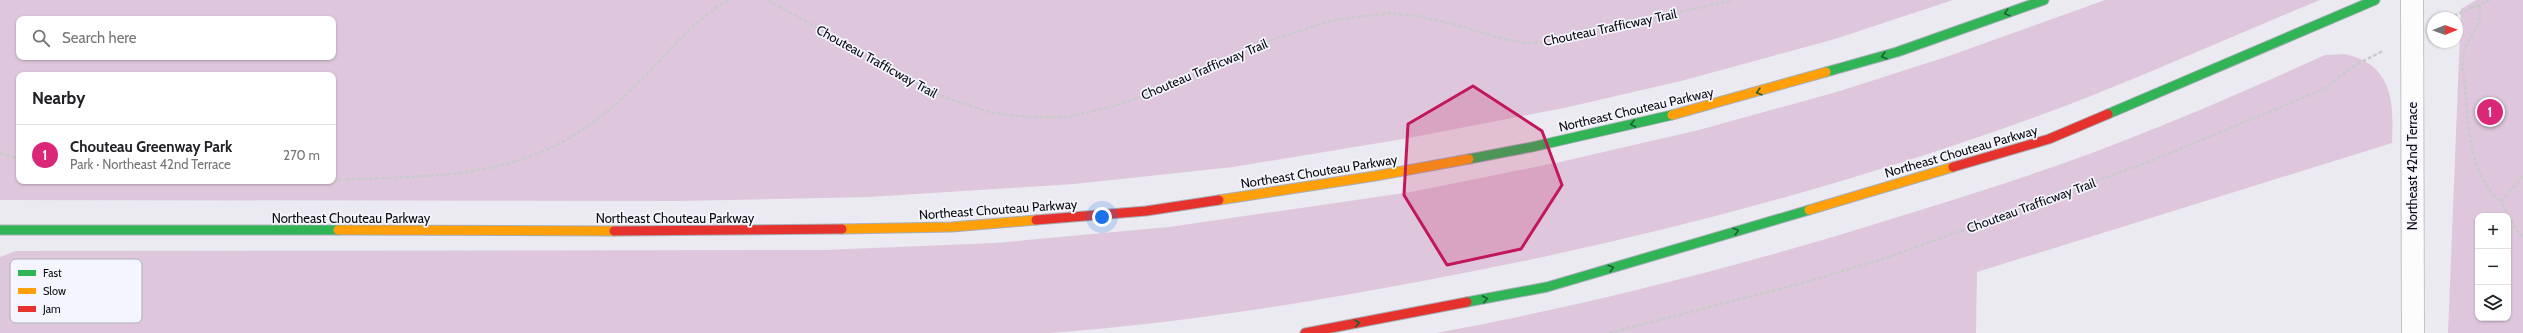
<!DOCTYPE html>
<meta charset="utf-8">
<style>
:root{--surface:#fff;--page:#f6f6f6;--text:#202124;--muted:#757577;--line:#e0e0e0;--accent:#db2777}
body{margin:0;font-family:Cabin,sans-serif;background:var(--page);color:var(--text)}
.controls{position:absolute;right:12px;bottom:12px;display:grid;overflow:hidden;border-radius:8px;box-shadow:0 1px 3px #0004}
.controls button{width:36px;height:36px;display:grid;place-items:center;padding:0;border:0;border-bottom:1px solid var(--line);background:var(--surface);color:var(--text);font:20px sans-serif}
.compass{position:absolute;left:2427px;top:12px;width:36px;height:36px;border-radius:50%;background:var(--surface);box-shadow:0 1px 3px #0004;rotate:89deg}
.you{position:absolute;left:1102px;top:217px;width:14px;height:14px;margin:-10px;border:3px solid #fff;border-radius:50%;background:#1a73e8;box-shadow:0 0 0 6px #1a73e833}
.badge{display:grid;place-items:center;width:26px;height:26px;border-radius:50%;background:var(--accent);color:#fff;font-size:13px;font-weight:700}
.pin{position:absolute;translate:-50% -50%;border:2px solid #fff;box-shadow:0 1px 4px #0006}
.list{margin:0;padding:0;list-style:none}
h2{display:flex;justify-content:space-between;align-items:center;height:52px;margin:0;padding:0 16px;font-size:17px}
h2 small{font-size:13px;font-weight:400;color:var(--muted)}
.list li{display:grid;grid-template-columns:26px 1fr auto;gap:12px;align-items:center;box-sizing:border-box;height:60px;padding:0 16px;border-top:1px solid var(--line)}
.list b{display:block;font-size:15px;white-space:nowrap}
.list p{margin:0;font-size:13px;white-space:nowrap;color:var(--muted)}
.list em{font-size:13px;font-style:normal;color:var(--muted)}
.icon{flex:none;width:22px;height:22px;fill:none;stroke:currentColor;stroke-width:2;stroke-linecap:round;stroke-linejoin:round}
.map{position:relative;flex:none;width:2523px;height:333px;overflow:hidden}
.search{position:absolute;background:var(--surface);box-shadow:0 1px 3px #0004;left:16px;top:16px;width:320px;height:44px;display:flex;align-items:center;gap:10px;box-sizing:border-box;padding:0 14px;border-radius:8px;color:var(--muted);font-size:15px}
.panel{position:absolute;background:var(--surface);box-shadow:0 1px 3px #0004;left:16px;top:72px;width:320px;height:112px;border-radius:8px}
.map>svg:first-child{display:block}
.green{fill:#dec7dc;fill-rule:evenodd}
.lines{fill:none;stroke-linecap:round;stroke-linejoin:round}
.street-casing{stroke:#c2c2c7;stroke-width:24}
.fast-casing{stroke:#a7aeb8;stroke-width:11}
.slow-casing{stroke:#a7aeb8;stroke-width:11}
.jam-casing{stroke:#a7aeb8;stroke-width:11}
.path{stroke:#cacacc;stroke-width:2.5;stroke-dasharray:4 2;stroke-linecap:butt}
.street{stroke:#fcfcfd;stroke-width:22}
.fast{stroke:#30b455;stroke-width:9}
.slow{stroke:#ff9f0a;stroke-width:9}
.jam{stroke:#e5322d;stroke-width:9}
.oneway{stroke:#1e6032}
.marked{fill:#c2185b;fill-opacity:0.2;stroke:#c2185b;stroke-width:3;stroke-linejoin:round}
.labels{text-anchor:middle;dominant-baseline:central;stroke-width:3.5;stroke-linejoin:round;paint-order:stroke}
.street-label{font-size:13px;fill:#0b0b0f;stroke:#f4f5ff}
.key{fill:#f4f5ff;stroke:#aeafb7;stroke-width:1}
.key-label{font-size:11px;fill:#0b0b0f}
</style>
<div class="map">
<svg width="2523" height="333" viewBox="0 0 2523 333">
<rect width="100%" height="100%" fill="#eaeaf0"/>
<!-- green -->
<path class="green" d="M 0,0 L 1953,0 L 1835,39 L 1681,81 L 1564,108 L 1409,138 L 1233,167 L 1074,184 L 869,197 L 680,201 L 0,200 ZM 19,19 L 333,19 L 333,57 L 19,57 ZM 19,75 L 333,75 L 333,181 L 19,181 Z
M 2105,0 L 2320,0 C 2232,36 2145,76 2057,109 C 1849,186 1635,242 1417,282 C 1295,305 1173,324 1050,333 L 0,333 L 0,257 L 16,251 L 824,250 L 995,243 L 1169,227 L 1411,192 L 1560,162 L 1699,130 L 1840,91 L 1949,56 Z
M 2476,0 L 2523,0 L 2523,333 L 2448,333 L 2461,9 ZM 2478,216 L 2508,216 L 2508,318 L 2478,318 Z
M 2345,54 C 2393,65 2394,102 2392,143 L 1977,272 L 1976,333 L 1436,333 C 1598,303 1756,262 1914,212 C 1982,191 2051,169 2118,143 C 2188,116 2257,86 2325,55 Z"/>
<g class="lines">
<!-- street casing -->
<g class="street-casing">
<path id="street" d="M 2412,0 L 2413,333"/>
</g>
<!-- fast casing -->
<g class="fast-casing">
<path id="fast" d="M 1826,72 L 1897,52 L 2044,0
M 2108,114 L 2375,0
M 1469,159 L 1532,147 L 1672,115
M 0,230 L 338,230
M 1467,302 L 1547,287 L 1809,210"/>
</g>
<!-- slow casing -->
<g class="slow-casing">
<path id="slow" d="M 1672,115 L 1826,72
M 1219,200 L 1375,176 L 1469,159
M 1809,210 L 1953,167
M 842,229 L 952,227 L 1036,220
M 338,230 L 614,231"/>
</g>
<!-- jam casing -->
<g class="jam-casing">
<path id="jam" d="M 1953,167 L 2049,139 L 2108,114
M 1036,220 L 1146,211 L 1219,200
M 614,231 L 842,229
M 1305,333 L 1467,302"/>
</g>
<!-- path -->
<path class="path" d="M 767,0 L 941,96 L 992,113 L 1028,117 L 1068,117 L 1110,107 L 1143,96 L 1248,48 L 1330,21 L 1365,16 L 1391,13 L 1417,16 L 1453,24 L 1504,39 L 1526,43 L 1554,42 L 1732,0
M 2479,5 C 2484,25 2471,32 2465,49 C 2461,60 2464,75 2465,86 C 2468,124 2469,175 2501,202
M 2448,18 L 2490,0
M 0,153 L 19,159
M 2523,176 L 2501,202 L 2516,230 L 2523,236
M 333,180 C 451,175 538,181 629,92 C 663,60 688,23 729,0
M 1609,333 L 1799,284 L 1889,257 L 2148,162 L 2322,90 L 2357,64 L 2383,51"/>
<!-- street -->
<use href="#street" class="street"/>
<!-- fast -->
<use href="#fast" class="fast"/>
<!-- slow -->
<use href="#slow" class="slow"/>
<!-- jam -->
<use href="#jam" class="jam"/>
</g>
<!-- one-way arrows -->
<defs><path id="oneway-chevron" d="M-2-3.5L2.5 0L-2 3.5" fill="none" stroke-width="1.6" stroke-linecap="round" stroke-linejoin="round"/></defs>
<g class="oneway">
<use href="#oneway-chevron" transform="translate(2007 13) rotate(161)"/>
<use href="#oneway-chevron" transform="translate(1884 56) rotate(164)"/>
<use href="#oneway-chevron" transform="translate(1759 92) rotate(164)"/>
<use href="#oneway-chevron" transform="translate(1633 124) rotate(167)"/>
<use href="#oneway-chevron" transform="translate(1736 231) rotate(-16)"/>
<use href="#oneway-chevron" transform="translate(1611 268) rotate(-16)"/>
<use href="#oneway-chevron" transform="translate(1485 299) rotate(-11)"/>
<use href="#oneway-chevron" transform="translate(1357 323) rotate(-11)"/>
</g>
<!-- marked area -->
<path class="marked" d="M 1473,86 L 1542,131 L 1562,185 L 1521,249 L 1447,265 L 1404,195 L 1408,124 Z"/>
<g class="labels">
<!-- street labels -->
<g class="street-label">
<text transform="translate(1610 27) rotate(-12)">Chouteau Trafficway Trail</text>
<text transform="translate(877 61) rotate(29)">Chouteau Trafficway Trail</text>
<text transform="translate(1204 69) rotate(-23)">Chouteau Trafficway Trail</text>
<text transform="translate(1636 109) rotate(-13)">Northeast Chouteau Parkway</text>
<text transform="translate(1961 151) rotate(-16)">Northeast Chouteau Parkway</text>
<text transform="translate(2412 166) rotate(-90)">Northeast 42nd Terrace</text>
<text transform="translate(1319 171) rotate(-9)">Northeast Chouteau Parkway</text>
<text transform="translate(2031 205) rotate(-20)">Chouteau Trafficway Trail</text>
<text transform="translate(998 209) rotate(-4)">Northeast Chouteau Parkway</text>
<text x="351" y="218">Northeast Chouteau Parkway</text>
<text x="675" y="218">Northeast Chouteau Parkway</text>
</g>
</g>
<!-- legend -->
<rect x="10" y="259" width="132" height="64" rx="6" class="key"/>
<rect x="18" y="270" width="18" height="6" fill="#30b455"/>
<rect x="18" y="288" width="18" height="6" fill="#ff9f0a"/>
<rect x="18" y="306" width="18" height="6" fill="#e5322d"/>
<g class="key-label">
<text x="43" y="277">Fast</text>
<text x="43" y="295">Slow</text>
<text x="43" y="313">Jam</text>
</g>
</svg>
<div class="controls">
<button>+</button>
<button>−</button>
<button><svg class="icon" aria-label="layers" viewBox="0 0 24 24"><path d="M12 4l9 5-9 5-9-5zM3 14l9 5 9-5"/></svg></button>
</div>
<svg class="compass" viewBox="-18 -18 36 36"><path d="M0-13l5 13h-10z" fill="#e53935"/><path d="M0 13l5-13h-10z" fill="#757577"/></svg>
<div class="you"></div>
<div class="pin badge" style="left:2490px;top:112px">1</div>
<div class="search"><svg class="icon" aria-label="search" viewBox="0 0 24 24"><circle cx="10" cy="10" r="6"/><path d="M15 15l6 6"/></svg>Search here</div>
<section class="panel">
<h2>Nearby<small></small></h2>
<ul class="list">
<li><span class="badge">1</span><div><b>Chouteau Greenway Park</b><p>Park · Northeast 42nd Terrace</p></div><em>270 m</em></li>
</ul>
</section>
</div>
